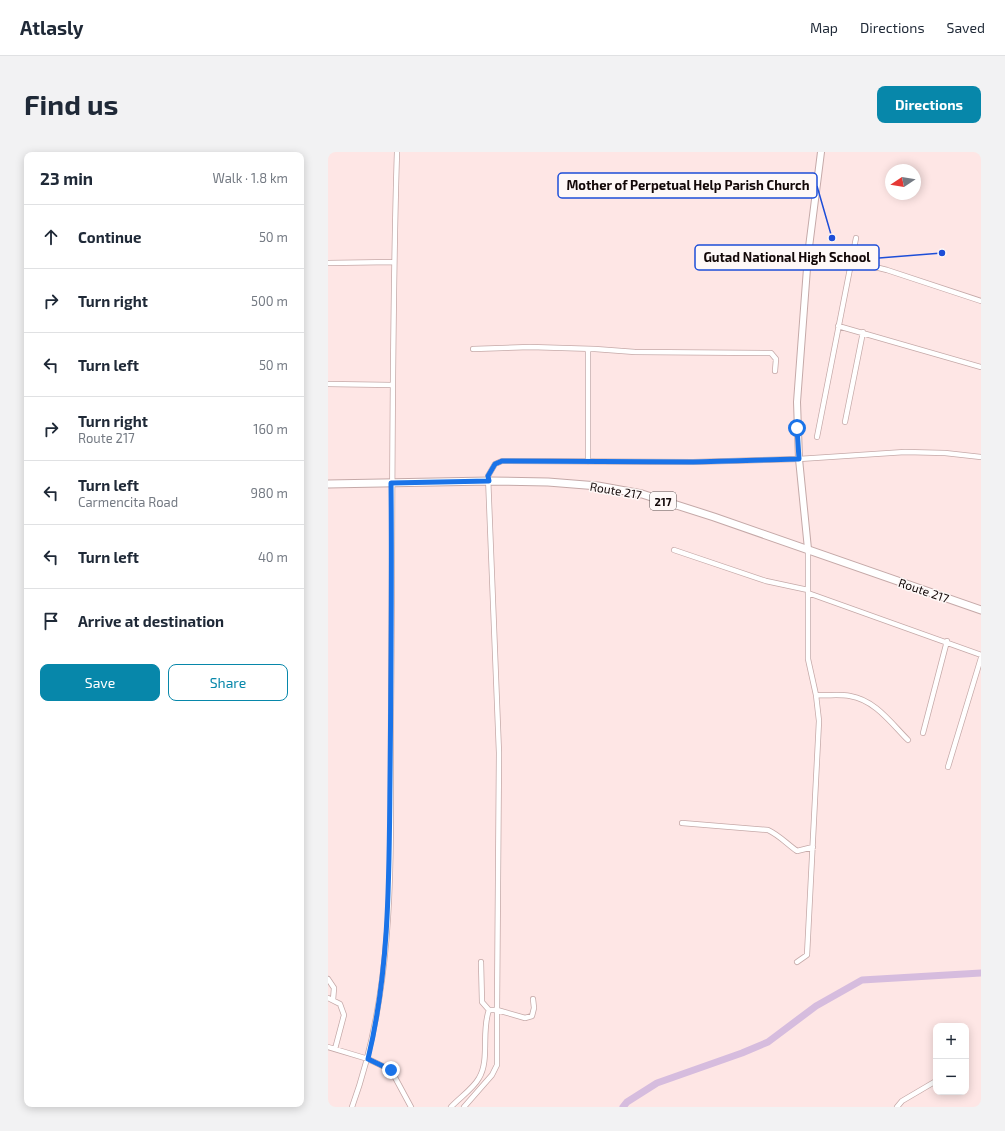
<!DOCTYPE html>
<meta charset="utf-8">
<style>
:root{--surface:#fff;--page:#f2f2f3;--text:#1f2937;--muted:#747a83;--line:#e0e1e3;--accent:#0787aa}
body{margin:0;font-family:"Exo 2",sans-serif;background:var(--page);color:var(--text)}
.controls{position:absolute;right:12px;bottom:12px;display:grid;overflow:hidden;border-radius:8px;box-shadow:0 2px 10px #0003}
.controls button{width:36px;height:36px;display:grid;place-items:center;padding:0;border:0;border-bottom:1px solid var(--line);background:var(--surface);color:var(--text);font:20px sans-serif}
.compass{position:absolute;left:557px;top:12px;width:36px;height:36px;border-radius:50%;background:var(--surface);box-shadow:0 2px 10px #0003;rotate:258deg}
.stop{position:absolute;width:12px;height:12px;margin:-9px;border:3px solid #1a73e8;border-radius:50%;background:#fff}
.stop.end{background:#1a73e8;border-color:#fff;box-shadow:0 1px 4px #0008}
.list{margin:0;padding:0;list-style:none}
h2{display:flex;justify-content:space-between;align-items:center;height:52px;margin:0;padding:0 16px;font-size:17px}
h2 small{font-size:13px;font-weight:400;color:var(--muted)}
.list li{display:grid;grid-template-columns:26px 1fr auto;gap:12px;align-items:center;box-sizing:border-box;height:64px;padding:0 16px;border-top:1px solid var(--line)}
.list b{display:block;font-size:15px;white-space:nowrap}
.list p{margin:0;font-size:13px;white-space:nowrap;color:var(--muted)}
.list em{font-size:13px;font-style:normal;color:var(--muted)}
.actions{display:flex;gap:8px;padding:12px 16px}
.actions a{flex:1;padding:9px 0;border:1px solid var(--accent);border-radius:8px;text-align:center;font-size:14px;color:var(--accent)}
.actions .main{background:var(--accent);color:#fff}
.icon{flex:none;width:22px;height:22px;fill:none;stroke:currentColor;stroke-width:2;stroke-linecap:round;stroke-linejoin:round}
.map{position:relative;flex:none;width:653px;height:955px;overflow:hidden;border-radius:8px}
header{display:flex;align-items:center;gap:24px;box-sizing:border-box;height:56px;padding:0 20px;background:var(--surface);border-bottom:1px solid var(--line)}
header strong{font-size:19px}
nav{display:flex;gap:22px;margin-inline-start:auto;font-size:14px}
.intro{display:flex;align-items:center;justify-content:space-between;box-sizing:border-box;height:96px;padding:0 24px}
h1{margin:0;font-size:28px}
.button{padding:10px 18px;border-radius:8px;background:var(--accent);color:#fff;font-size:14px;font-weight:700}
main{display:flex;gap:24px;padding:0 24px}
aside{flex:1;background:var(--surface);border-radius:8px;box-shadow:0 2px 10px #0003}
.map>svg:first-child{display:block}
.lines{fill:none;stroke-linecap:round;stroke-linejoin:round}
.river{stroke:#d6bcde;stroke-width:7}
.street-casing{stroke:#c5a9a8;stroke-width:6}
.secondary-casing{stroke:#c5a9a8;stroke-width:8}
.primary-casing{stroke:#c5a9a8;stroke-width:9}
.street{stroke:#fff;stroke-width:4.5}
.secondary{stroke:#fff;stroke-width:6}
.primary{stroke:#fff;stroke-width:7}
.route{stroke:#1a73e8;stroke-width:5}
.labels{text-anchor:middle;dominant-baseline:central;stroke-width:3;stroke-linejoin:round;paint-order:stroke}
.shield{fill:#fef8f7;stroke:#595050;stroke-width:1}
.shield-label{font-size:11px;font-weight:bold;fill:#120808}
.street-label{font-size:12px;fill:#120808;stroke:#fef8f7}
.leader{fill:none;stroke:#1d4ed8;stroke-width:1.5}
.callout-dot{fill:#1d4ed8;stroke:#fef8f7;stroke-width:1.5}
.callout{fill:#fef8f7;stroke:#1d4ed8;stroke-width:1.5}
.callout-label{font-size:13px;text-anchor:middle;font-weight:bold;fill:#120808}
</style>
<header>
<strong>Atlasly</strong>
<nav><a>Map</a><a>Directions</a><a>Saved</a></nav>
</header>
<div class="intro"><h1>Find us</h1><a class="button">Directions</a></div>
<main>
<aside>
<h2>23 min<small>Walk · 1.8 km</small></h2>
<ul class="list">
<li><svg class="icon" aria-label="ahead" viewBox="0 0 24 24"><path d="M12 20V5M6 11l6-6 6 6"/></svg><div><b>Continue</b></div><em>50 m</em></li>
<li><svg class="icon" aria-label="right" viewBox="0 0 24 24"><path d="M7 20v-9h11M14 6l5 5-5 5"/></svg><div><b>Turn right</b></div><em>500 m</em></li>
<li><svg class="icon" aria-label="left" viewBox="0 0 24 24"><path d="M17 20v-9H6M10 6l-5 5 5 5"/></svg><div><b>Turn left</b></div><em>50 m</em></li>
<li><svg class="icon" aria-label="right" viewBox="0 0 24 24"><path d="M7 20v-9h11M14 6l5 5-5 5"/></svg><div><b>Turn right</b><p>Route 217</p></div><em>160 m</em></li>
<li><svg class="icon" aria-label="left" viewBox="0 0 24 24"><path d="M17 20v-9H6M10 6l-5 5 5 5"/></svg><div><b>Turn left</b><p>Carmencita Road</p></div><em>980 m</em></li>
<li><svg class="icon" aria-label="left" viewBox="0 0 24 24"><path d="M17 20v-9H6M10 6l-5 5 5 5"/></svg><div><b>Turn left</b></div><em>40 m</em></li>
<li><svg class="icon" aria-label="arrive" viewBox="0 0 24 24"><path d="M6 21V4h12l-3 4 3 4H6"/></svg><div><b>Arrive at destination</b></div></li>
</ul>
<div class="actions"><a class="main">Save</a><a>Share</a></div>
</aside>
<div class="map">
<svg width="653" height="955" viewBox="0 0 653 955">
<rect width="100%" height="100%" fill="#fee6e5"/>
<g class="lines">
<!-- river -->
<path class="river" d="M 295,955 L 299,950 L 329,931 L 414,901 L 440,890 L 488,854 L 534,828 L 653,821"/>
<!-- street casing -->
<g class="street-casing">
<path id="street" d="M 480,103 L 523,109 L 559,118 L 653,149
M 0,111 L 65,110
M 510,174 L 653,215
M 145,197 L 202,195 L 267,197 L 307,200 L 443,201 L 448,207 L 447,219
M 0,232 L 64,233
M 517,270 L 535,180
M 489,285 L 528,86
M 260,310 L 260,198
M 346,398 L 438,429 L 480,438
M 480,441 L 653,503
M 488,543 C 499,544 511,542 522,544 C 547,548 563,571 580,588
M 595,581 L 619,489
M 620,615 L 653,506
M 354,671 L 440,678 C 451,683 459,692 469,699 L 485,695
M 153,810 L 154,850 L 161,858
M 469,810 L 479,803 L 491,569 L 488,543 L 480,507 L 480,397
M 0,827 L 6,836 L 5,848
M 0,846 L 12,852 L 16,863 L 7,897
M 0,895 L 40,907 L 63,918 L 83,955
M 24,955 C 70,829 62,691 63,559 C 65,373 63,186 69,0
M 123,955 C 131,946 145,937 151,926 C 162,908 153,879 161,858 L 169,858 L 171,601 L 160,324 L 167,312 L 174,309 L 365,310 L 471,307 L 577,300 L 617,301 L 653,305
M 136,955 L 164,923 L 169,913 L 169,858 L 197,866 L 204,864 L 206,856 L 205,847
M 569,955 L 574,949 L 608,929"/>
</g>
<!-- secondary casing -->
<g class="secondary-casing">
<path id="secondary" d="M 480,397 L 471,307 L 469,250 L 480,103 L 493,0"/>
</g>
<!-- primary casing -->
<g class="primary-casing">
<path id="primary" d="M 0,332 L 161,329 L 220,330 L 270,334 L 314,342 L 386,365 L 653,458"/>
</g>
<!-- street -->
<use href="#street" class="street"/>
<!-- secondary -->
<use href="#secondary" class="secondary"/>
<!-- primary -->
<use href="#primary" class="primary"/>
</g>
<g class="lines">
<!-- route -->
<path class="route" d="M 63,918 L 40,907 C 62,816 61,721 62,628 C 63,529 64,430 63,331 L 161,329 L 160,324 L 167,312 L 174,309 L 365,310 L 471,307 L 469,276"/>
</g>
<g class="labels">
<!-- shield labels -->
<rect class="shield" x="322" y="340" width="26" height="18" rx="3"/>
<g class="shield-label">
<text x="335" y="349">217</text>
</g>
<!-- street labels -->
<g class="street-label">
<text transform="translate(288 338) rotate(10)">Route 217</text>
<text transform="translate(596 438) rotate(19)">Route 217</text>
</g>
</g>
<!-- callouts -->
<path class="leader" d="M504 86L489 34M614 101L551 106"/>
<g class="callout-dot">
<circle cx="504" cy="86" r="4"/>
<circle cx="614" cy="101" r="4"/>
</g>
<g class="callout">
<rect x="230" y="21" width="259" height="25" rx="4"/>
<rect x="367" y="93" width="184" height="25" rx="4"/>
</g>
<g class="callout-label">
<text x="360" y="38">Mother of Perpetual Help Parish Church</text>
<text x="459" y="110">Gutad National High School</text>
</g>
</svg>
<div class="controls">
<button>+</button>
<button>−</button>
</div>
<svg class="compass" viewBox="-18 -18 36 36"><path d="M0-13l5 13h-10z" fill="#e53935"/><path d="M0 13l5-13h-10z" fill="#747a83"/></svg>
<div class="stop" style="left:469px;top:276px"></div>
<div class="stop end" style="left:63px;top:918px"></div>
</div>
</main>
